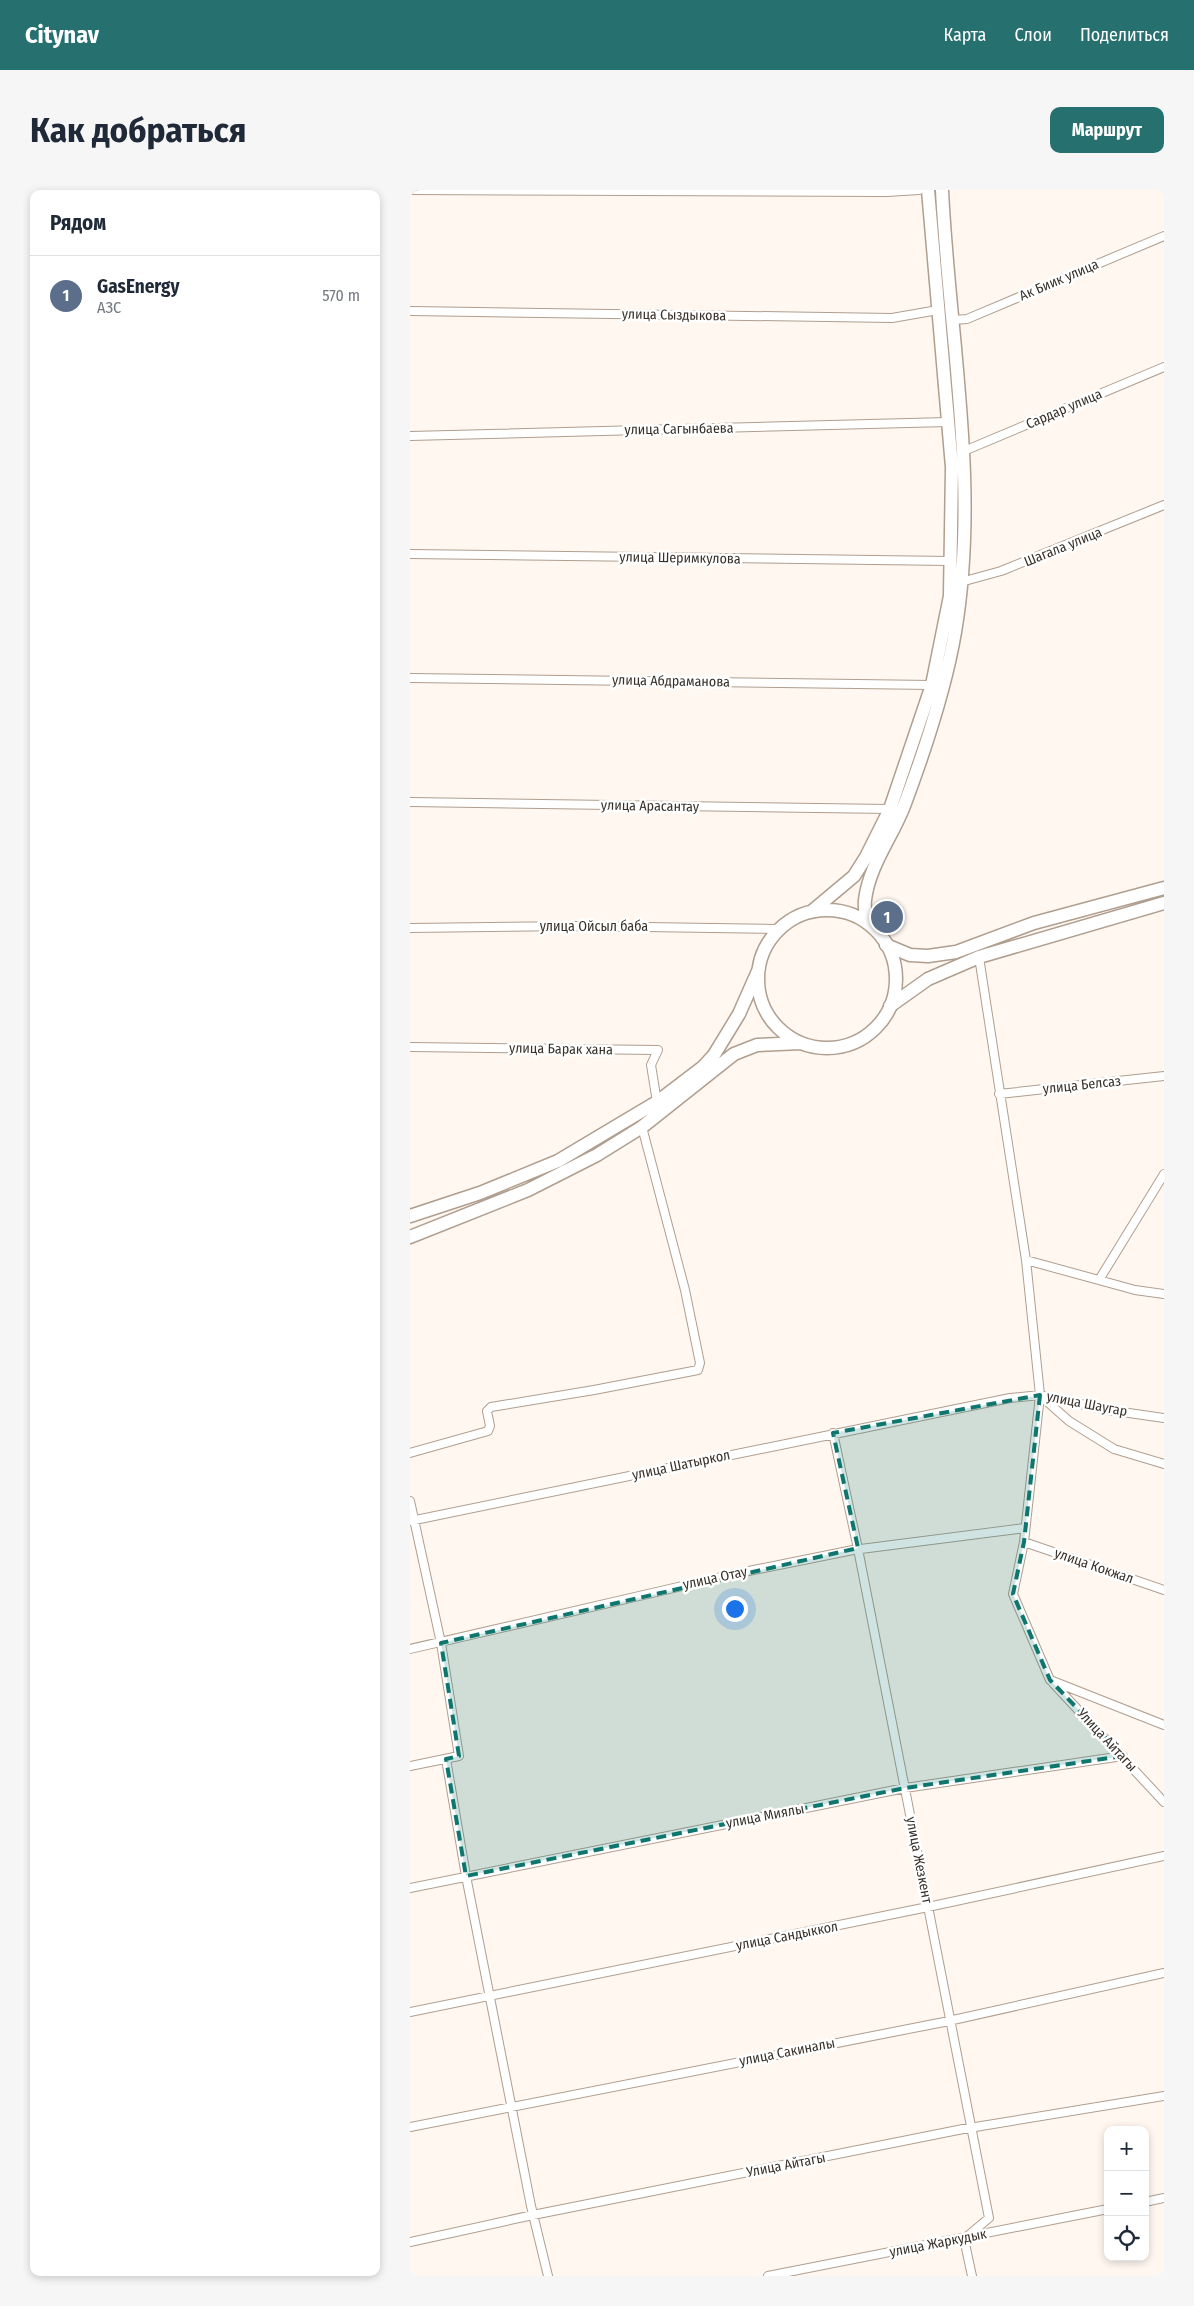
<!DOCTYPE html>
<html lang="ru">
<meta charset="utf-8">
<style>
:root{--surface:#fff;--page:#f6f6f7;--text:#1f2937;--muted:#747a83;--line:#e0e1e3;--accent:#26716f}
body{margin:0;font-family:"Fira Sans Condensed",sans-serif;background:var(--page);color:var(--text)}
.controls{position:absolute;right:15px;bottom:15px;display:grid;overflow:hidden;border-radius:10px;box-shadow:0 2px 8px #0003}
.controls button{width:45px;height:45px;display:grid;place-items:center;padding:0;border:0;border-bottom:1px solid var(--line);background:var(--surface);color:var(--text);font:25px sans-serif}
.you{position:absolute;left:324px;top:1418px;width:18px;height:18px;margin:-12px;border:4px solid #fff;border-radius:50%;background:#1a73e8;box-shadow:0 0 0 8px #1a73e833}
.badge{display:grid;place-items:center;width:32px;height:32px;border-radius:50%;background:var(--accent);color:#fff;font-size:16px;font-weight:700}
.pin{position:absolute;translate:-50% -50%;border:2px solid #fff;box-shadow:0 1px 5px #0006}
.list{margin:0;padding:0;list-style:none}
h2{display:flex;justify-content:space-between;align-items:center;height:65px;margin:0;padding:0 20px;font-size:21px}
h2 small{font-size:16px;font-weight:400;color:var(--muted)}
.list li{display:grid;grid-template-columns:32px 1fr auto;gap:15px;align-items:center;box-sizing:border-box;height:80px;padding:0 20px;border-top:1px solid var(--line)}
.list b{display:block;font-size:19px;white-space:nowrap}
.list p{margin:0;font-size:16px;white-space:nowrap;color:var(--muted)}
.list em{font-size:16px;font-style:normal;color:var(--muted)}
.icon{flex:none;width:28px;height:28px;fill:none;stroke:currentColor;stroke-width:2;stroke-linecap:round;stroke-linejoin:round}
.map{position:relative;flex:none;width:754px;height:2086px;overflow:hidden;border-radius:10px}
header{display:flex;align-items:center;gap:30px;box-sizing:border-box;height:70px;padding:0 25px;background:var(--accent);color:#fff}
header strong{font-size:24px}
nav{display:flex;gap:28px;margin-inline-start:auto;font-size:18px}
.intro{display:flex;align-items:center;justify-content:space-between;box-sizing:border-box;height:120px;padding:0 30px}
h1{margin:0;font-size:35px}
.button{padding:12px 22px;border-radius:10px;background:var(--accent);color:#fff;font-size:18px;font-weight:700}
main{display:flex;gap:30px;padding:0 30px}
aside{flex:1;background:var(--surface);border-radius:10px;box-shadow:0 2px 8px #0003}
.map>svg:first-child{display:block}
.lines{fill:none;stroke-linecap:round;stroke-linejoin:round}
.minor-casing{stroke:#b09e8f;stroke-width:10}
.primary-casing{stroke:#b09e8f;stroke-width:15}
.trunk-casing{stroke:#b09e8f;stroke-width:15}
.minor{stroke:#fff;stroke-width:8}
.primary{stroke:#fff;stroke-width:12}
.trunk{stroke:#fff;stroke-width:12}
.marked{fill:#0f766e;fill-opacity:0.2;stroke:#0f766e;stroke-width:4;stroke-dasharray:10 6;stroke-linejoin:round}
.labels{text-anchor:middle;dominant-baseline:central;stroke-width:5;stroke-linejoin:round;paint-order:stroke}
.street-label{font-size:14px;fill:#38312b;stroke:#fff}
</style>
<header>
<strong>Citynav</strong>
<nav><a>Карта</a><a>Слои</a><a>Поделиться</a></nav>
</header>
<div class="intro"><h1>Как добраться</h1><a class="button">Маршрут</a></div>
<main>
<aside>
<h2>Рядом<small></small></h2>
<ul class="list">
<li><span class="badge" style="background:#5c6f8a">1</span><div><b>GasEnergy</b><p>АЗС</p></div><em>570 m</em></li>
</ul>
</aside>
<div class="map">
<svg width="754" height="2086" viewBox="0 0 754 2086">
<rect width="100%" height="100%" fill="#fff7f0"/>
<g class="lines">
<!-- minor casing -->
<g class="minor-casing">
<path id="minor" d="M 0,0 L 477,2 L 509,0
M 0,121 L 482,128 L 528,120
M 543,130 L 557,129 L 754,46
M 0,246 L 538,232
M 554,261 L 754,177
M 0,364 L 540,371
M 551,392 L 591,381 L 754,315
M 0,488 L 522,495
M 0,612 L 480,619
M 0,738 L 167,736 L 369,739
M 569,767 L 616,1070 L 630,1205 L 614,1352 L 603,1404 L 640,1490 L 754,1535
M 0,857 L 248,860 L 241,875 L 247,912
M 589,904 L 754,886
M 616,1070 L 725,1100 L 754,1104
M 689,1090 L 754,984
M 632,1207 L 659,1231 L 704,1259 L 754,1274
M 423,1243 L 448,1359 L 579,2028 L 554,2049 L 562,2086
M 0,1263 L 78,1241 L 80,1236 L 77,1221 L 81,1217 L 184,1200 L 288,1180 L 290,1173 L 275,1100 L 232,937
M 0,1311 L 31,1453 L 49,1566 L 0,1576
M 0,1331 L 600,1208 L 630,1205 L 698,1220 L 754,1228
M 614,1352 L 754,1400
M 0,1459 L 324,1384 L 443,1360 L 615,1338
M 643,1493 L 754,1612
M 36,1569 L 56,1686 L 121,2016 L 138,2086
M 0,1698 L 495,1598 L 713,1566
M 0,1822 L 518,1717 L 754,1666
M 0,1937 L 534,1832 L 754,1783
M 735,2012 L 754,2008
M 0,2052 L 123,2025 L 553,1939 L 754,1906
M 358,2086 L 698,2019"/>
</g>
<!-- primary casing -->
<g class="primary-casing">
<path id="primary" d="M 476,755 L 500,765 L 518,766 L 546,762 L 624,733 L 754,698
M 480,816 L 518,789 L 569,767 L 754,713"/>
</g>
<!-- trunk casing -->
<g class="trunk-casing">
<path id="trunk" d="M348 789a69 69 0 1 1 138 0a69 69 0 1 1-138 0Z
M 401,722 L 444,686 L 456,667 L 480,619 L 522,495 L 540,406 L 542,277 L 518,0
M 457,733 C 456,726 454,717 455,710 C 459,676 482,647 494,616 C 515,560 535,501 545,442 C 570,295 539,147 532,0
M 0,1026 L 70,1003 L 148,971 L 247,912 L 293,877 L 304,865 L 329,824 L 348,781
M 0,1047 L 118,1000 L 187,965 L 232,937 L 324,864 L 347,855 L 391,853"/>
</g>
<!-- minor -->
<use href="#minor" class="minor"/>
<!-- primary -->
<use href="#primary" class="primary"/>
<!-- trunk -->
<use href="#trunk" class="trunk"/>
</g>
<!-- marked area -->
<path class="marked" d="M 630,1205 L 614,1352 L 603,1404 L 640,1490 L 713,1566 L 495,1598 L 56,1686 L 36,1569 L 49,1566 L 31,1453 L 448,1358 L 423,1243 Z"/>
<g class="labels">
<!-- street labels -->
<g class="street-label">
<text transform="translate(649 90) rotate(-23)">Ак Биик улица</text>
<text transform="translate(264 125) rotate(1)">улица Сыздыкова</text>
<text transform="translate(654 219) rotate(-23)">Сардар улица</text>
<text transform="translate(269 239) rotate(-1)">улица Сагынбаева</text>
<text transform="translate(653 357) rotate(-22)">Шагала улица</text>
<text transform="translate(270 368) rotate(1)">улица Шеримкулова</text>
<text transform="translate(261 491) rotate(1)">улица Абдраманова</text>
<text transform="translate(240 616) rotate(1)">улица Арасантау</text>
<text x="184" y="736">улица Ойсыл баба</text>
<text transform="translate(151 859) rotate(1)">улица Барак хана</text>
<text transform="translate(672 895) rotate(-6)">улица Белсаз</text>
<text transform="translate(677 1214) rotate(11)">улица Шаугар</text>
<text transform="translate(271 1275) rotate(-12)">улица Шатыркол</text>
<text transform="translate(684 1376) rotate(19)">улица Кокжал</text>
<text transform="translate(305 1388) rotate(-12)">улица Отау</text>
<text transform="translate(697 1550) rotate(47)">Улица Айтагы</text>
<text transform="translate(355 1626) rotate(-11)">улица Миялы</text>
<text transform="translate(509 1670) rotate(79)">улица Жезкент</text>
<text transform="translate(377 1746) rotate(-11)">улица Сандыккол</text>
<text transform="translate(377 1862) rotate(-11)">улица Сакиналы</text>
<text transform="translate(376 1975) rotate(-11)">Улица Айтагы</text>
<text transform="translate(528 2053) rotate(-11)">улица Жаркудык</text>
</g>
</g>
</svg>
<div class="controls">
<button>+</button>
<button>−</button>
<button><svg class="icon" aria-label="locate" viewBox="0 0 24 24"><circle cx="12" cy="12" r="6"/><path d="M12 2v4M12 18v4M2 12h4M18 12h4"/></svg></button>
</div>
<div class="you"></div>
<div class="pin badge" style="left:477px;top:727px;background:#5c6f8a">1</div>
</div>
</main>
